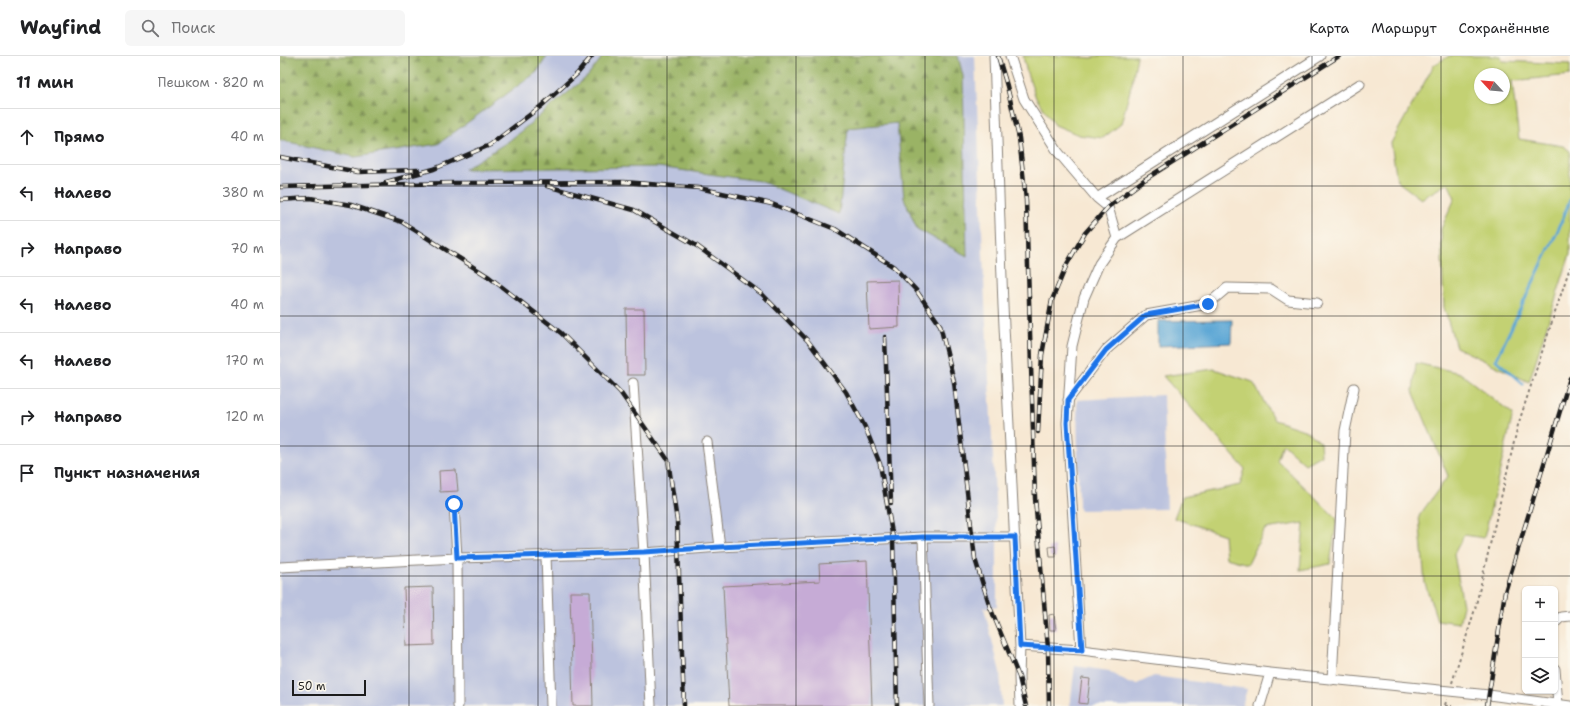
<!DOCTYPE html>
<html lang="ru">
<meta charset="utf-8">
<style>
:root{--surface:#fff;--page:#f6f6f6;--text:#202124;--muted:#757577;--line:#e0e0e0}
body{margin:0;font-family:"Shantell Sans",sans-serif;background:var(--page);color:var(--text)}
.controls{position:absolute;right:12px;bottom:12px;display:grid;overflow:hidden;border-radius:6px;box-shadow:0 1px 3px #0004}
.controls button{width:36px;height:36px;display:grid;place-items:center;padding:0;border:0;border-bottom:1px solid var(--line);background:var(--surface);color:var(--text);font:20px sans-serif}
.compass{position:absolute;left:1194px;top:12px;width:36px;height:36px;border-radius:50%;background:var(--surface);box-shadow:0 1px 3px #0004;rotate:296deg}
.scale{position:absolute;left:12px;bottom:10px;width:74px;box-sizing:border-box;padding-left:4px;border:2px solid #1c1c1c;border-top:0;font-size:11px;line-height:14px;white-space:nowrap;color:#1c1c1c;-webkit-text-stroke:3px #fbf7ec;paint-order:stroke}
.stop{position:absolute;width:12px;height:12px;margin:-9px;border:3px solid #1a73e8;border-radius:50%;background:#fff}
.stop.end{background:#1a73e8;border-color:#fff;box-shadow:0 1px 4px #0008}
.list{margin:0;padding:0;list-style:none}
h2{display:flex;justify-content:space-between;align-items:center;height:52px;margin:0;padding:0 16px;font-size:17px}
h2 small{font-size:13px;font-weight:400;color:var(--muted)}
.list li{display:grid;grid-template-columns:26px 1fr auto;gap:12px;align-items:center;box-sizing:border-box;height:56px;padding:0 16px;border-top:1px solid var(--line)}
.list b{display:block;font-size:15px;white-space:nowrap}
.list em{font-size:13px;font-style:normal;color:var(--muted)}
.icon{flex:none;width:22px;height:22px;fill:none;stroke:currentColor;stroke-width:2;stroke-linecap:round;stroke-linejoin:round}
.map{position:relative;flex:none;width:1290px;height:650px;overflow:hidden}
header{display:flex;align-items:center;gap:24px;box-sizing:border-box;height:56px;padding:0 20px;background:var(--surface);border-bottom:1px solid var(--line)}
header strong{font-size:19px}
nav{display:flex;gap:22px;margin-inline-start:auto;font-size:14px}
.search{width:280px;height:36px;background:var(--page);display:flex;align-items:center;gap:10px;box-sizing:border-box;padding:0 14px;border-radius:6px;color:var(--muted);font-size:15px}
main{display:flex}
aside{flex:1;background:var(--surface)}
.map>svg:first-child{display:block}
.industrial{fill:#bcc3de}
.grass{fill:#c3d173;stroke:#707648;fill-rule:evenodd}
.forest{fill:url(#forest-firs);stroke:#5b6840}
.water{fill:#5da7d5;stroke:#3c6278}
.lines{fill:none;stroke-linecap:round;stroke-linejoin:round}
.stream{stroke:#5da7d5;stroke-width:3}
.building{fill:#c6abd6}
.minor-casing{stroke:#8a8278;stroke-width:11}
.path{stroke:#8a8278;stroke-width:2;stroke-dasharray:3 3;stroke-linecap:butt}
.minor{stroke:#fff;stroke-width:9}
.rail-casing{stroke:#1c1c1c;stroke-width:4.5}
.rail{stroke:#fbf7ec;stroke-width:3;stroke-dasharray:9;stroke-linecap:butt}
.route{stroke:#1a73e8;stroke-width:5}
.grid{fill:none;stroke:#1c1c1c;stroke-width:1;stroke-opacity:0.55}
</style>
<header>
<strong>Wayfind</strong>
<div class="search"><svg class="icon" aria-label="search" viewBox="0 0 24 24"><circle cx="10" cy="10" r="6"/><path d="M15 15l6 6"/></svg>Поиск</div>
<nav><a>Карта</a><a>Маршрут</a><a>Сохранённые</a></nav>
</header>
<main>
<aside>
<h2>11 мин<small>Пешком · 820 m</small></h2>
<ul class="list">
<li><svg class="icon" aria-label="ahead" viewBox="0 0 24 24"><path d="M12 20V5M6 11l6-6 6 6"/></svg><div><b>Прямо</b></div><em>40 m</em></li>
<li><svg class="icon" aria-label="left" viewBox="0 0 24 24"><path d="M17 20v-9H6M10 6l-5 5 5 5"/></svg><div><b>Налево</b></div><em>380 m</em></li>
<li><svg class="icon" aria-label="right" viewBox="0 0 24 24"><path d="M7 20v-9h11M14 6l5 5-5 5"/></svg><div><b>Направо</b></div><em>70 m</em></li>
<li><svg class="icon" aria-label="left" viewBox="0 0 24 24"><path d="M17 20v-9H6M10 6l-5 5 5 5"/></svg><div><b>Налево</b></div><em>40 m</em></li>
<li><svg class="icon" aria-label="left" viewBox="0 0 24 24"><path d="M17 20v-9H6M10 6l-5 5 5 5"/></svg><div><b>Налево</b></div><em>170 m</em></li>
<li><svg class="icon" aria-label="right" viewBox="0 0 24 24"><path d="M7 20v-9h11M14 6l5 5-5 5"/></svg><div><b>Направо</b></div><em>120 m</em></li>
<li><svg class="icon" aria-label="arrive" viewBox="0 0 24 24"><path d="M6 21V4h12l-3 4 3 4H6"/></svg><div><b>Пункт назначения</b></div></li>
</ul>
</aside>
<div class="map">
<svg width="1290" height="650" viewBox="0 0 1290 650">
<defs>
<pattern id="forest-firs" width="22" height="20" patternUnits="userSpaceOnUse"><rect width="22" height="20" fill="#9ab365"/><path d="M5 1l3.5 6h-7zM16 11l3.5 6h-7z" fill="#7d9152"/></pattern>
</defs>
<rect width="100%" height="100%" fill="#fbf7ec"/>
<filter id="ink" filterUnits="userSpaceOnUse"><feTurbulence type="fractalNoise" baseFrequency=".025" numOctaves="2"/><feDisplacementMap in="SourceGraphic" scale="8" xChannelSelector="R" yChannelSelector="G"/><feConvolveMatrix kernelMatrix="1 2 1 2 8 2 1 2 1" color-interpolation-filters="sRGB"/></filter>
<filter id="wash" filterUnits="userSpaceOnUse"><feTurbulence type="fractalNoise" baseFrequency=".012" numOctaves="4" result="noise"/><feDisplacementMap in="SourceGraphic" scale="16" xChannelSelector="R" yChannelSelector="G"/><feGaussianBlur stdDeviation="0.9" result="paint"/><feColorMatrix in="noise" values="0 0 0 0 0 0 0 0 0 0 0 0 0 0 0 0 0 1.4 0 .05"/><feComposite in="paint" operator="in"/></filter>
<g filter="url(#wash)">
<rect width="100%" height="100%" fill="#f7e8d3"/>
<!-- industrial -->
<path class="industrial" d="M 0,0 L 695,0 L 705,247 L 717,480 L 717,550 L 704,552 L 720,616 L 722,650 L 0,650 Z
M 883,339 L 887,453 L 799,454 L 797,344 Z
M 795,610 L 829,615 L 848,627 L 857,628 L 874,620 L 967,633 L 962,650 L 790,650 Z"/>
<!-- grass -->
<path class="grass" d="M 743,0 L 788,0 L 812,2 L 816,0 L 857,0 L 852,27 L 841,68 L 823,82 L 799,79 L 775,69 L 756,42 L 747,17 Z
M 1169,0 L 1220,0 L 1223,5 L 1290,8 L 1290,19 L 1232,25 L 1239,83 L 1283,90 L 1290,95 L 1290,198 L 1249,326 L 1176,291 L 1164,252 L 1161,173 L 1175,142 L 1168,127 L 1141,143 L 1117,125 L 1111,87 L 1154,9 ZM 1200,18 L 1224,18 L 1224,42 L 1200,42 Z
M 1136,307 L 1180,317 L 1233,358 L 1204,482 L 1184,479 L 1174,498 L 1183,550 L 1179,567 L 1157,564 L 1145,527 L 1139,460 L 1168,420 L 1133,335 Z
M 934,313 L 973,326 L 994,364 L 1027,375 L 1040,386 L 1041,399 L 1025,408 L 1003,388 L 997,404 L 1057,463 L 1050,508 L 1020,514 L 1024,467 L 985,473 L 968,508 L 946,502 L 944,479 L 894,462 L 902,441 L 960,429 L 965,413 L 883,320 Z"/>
<!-- forest -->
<path class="forest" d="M 0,0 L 267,0 L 257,16 L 158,88 L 75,101 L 0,84 Z
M 323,0 L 678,0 L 683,20 L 687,200 L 637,173 L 624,142 L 617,67 L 568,72 L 559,158 L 480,125 L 378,111 L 184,113 L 229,85 L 308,20 Z"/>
<!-- water -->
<path class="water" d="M 952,264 L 951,287 L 878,290 L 878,265 Z"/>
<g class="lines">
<!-- stream -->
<path class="stream" d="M 1243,328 L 1216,304 L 1279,172 L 1290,144"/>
</g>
<g id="blocks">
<!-- building -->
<path class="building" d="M 618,224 L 619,271 L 589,273 L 587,225 Z
M 346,253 L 364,253 L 365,319 L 347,319 Z
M 176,414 L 178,435 L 160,436 L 159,415 Z
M 775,490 L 776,501 L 770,501 L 769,491 Z
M 587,505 L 592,650 L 449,650 L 443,530 L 540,525 L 539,508 Z
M 153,531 L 154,589 L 126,590 L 124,532 Z
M 290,536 L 310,536 L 313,650 L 293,650 Z
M 774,558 L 776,574 L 770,574 L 769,559 Z
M 802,622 L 810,623 L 807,648 L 799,647 Z"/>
</g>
</g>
<g filter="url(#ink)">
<use href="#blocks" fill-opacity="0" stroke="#8a8278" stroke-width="1"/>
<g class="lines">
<!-- minor casing -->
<g class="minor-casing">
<path id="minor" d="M 714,0 L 723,250 L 740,590 L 801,594 L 990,617 L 1209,639 L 1290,650
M 730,0 L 744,43 L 778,96 L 817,142 L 828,151 L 837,182
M 817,142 L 1040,0
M 353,327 L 364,497 L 371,650
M 788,344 L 826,294 L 866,259 L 928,248 L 947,232 L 991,233 L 1008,244 L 1037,247
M 427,386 L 440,491
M 174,448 L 177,502 L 178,650
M 643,481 L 735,481
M 266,499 L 271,650
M 0,511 L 177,502 L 364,497 L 440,491 L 643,481 L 649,650
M 1275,567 L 1281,561 L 1290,560
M 740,590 L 739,621 L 740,650
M 801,594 L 787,367 L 792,290 L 804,242 L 819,208 L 837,182 L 1080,28
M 1275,613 L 1278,648
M 1052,624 L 1065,375 L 1074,332
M 980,650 L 990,617"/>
</g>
<!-- path -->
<path class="path" d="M 1172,627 L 1195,553 L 1238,369 L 1290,211
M 1165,649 L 1167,643
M 1165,650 L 1172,650"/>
<!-- minor -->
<use href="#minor" class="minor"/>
<!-- rail casing -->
<g class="rail-casing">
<path id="rail" d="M 718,0 L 727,30 L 739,82 L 746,144 L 755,442 L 768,592 L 769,650
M 0,101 L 78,116 L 138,114
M 106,126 L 154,113 L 210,89 L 260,51 L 297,18 L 312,0
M 267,130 L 354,154 L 417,190 L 482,238 L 528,285 L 566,336 L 585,371 L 600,408 L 613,483 L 617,650
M 0,131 L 174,127 L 344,126 L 419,132 L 492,148 L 555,173 L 614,211 L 636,234 L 660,269 L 674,326 L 695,503 L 710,551 L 739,621 L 746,650
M 0,144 L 30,142 L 71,149 L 122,166 L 209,221 L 281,277 L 340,336 L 388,404 L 397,465 L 404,650
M 605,281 L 611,447
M 758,376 L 762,299 L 772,244 L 787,208 L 805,177 L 828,151 L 864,124 L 1059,0
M 1207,650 L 1225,536 L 1290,322"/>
</g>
<!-- rail -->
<use href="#rail" class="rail"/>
</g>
</g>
<g class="lines" filter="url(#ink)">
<!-- route -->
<path class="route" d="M 174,448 L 177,502 L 364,496 L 440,491 L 643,481 L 735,481 L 740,590 L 802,594 L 787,367 L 788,344 L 826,294 L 866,259 L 928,248"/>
</g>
<!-- grid -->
<path class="grid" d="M 129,0 L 129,650M 258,0 L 258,650M 387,0 L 387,650M 516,0 L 516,650M 645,0 L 645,650M 774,0 L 774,650M 903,0 L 903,650M 1032,0 L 1032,650M 1161,0 L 1161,650M 0,130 L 1290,130M 0,260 L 1290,260M 0,390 L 1290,390M 0,520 L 1290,520"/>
</svg>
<div class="controls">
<button>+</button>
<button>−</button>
<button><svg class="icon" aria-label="layers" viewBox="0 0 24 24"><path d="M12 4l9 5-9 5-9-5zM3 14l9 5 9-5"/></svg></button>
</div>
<svg class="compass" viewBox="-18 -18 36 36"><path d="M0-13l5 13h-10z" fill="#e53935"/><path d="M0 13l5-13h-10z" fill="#757577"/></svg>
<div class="scale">50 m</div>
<div class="stop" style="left:174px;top:448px"></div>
<div class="stop end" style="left:928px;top:248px"></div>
</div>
</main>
